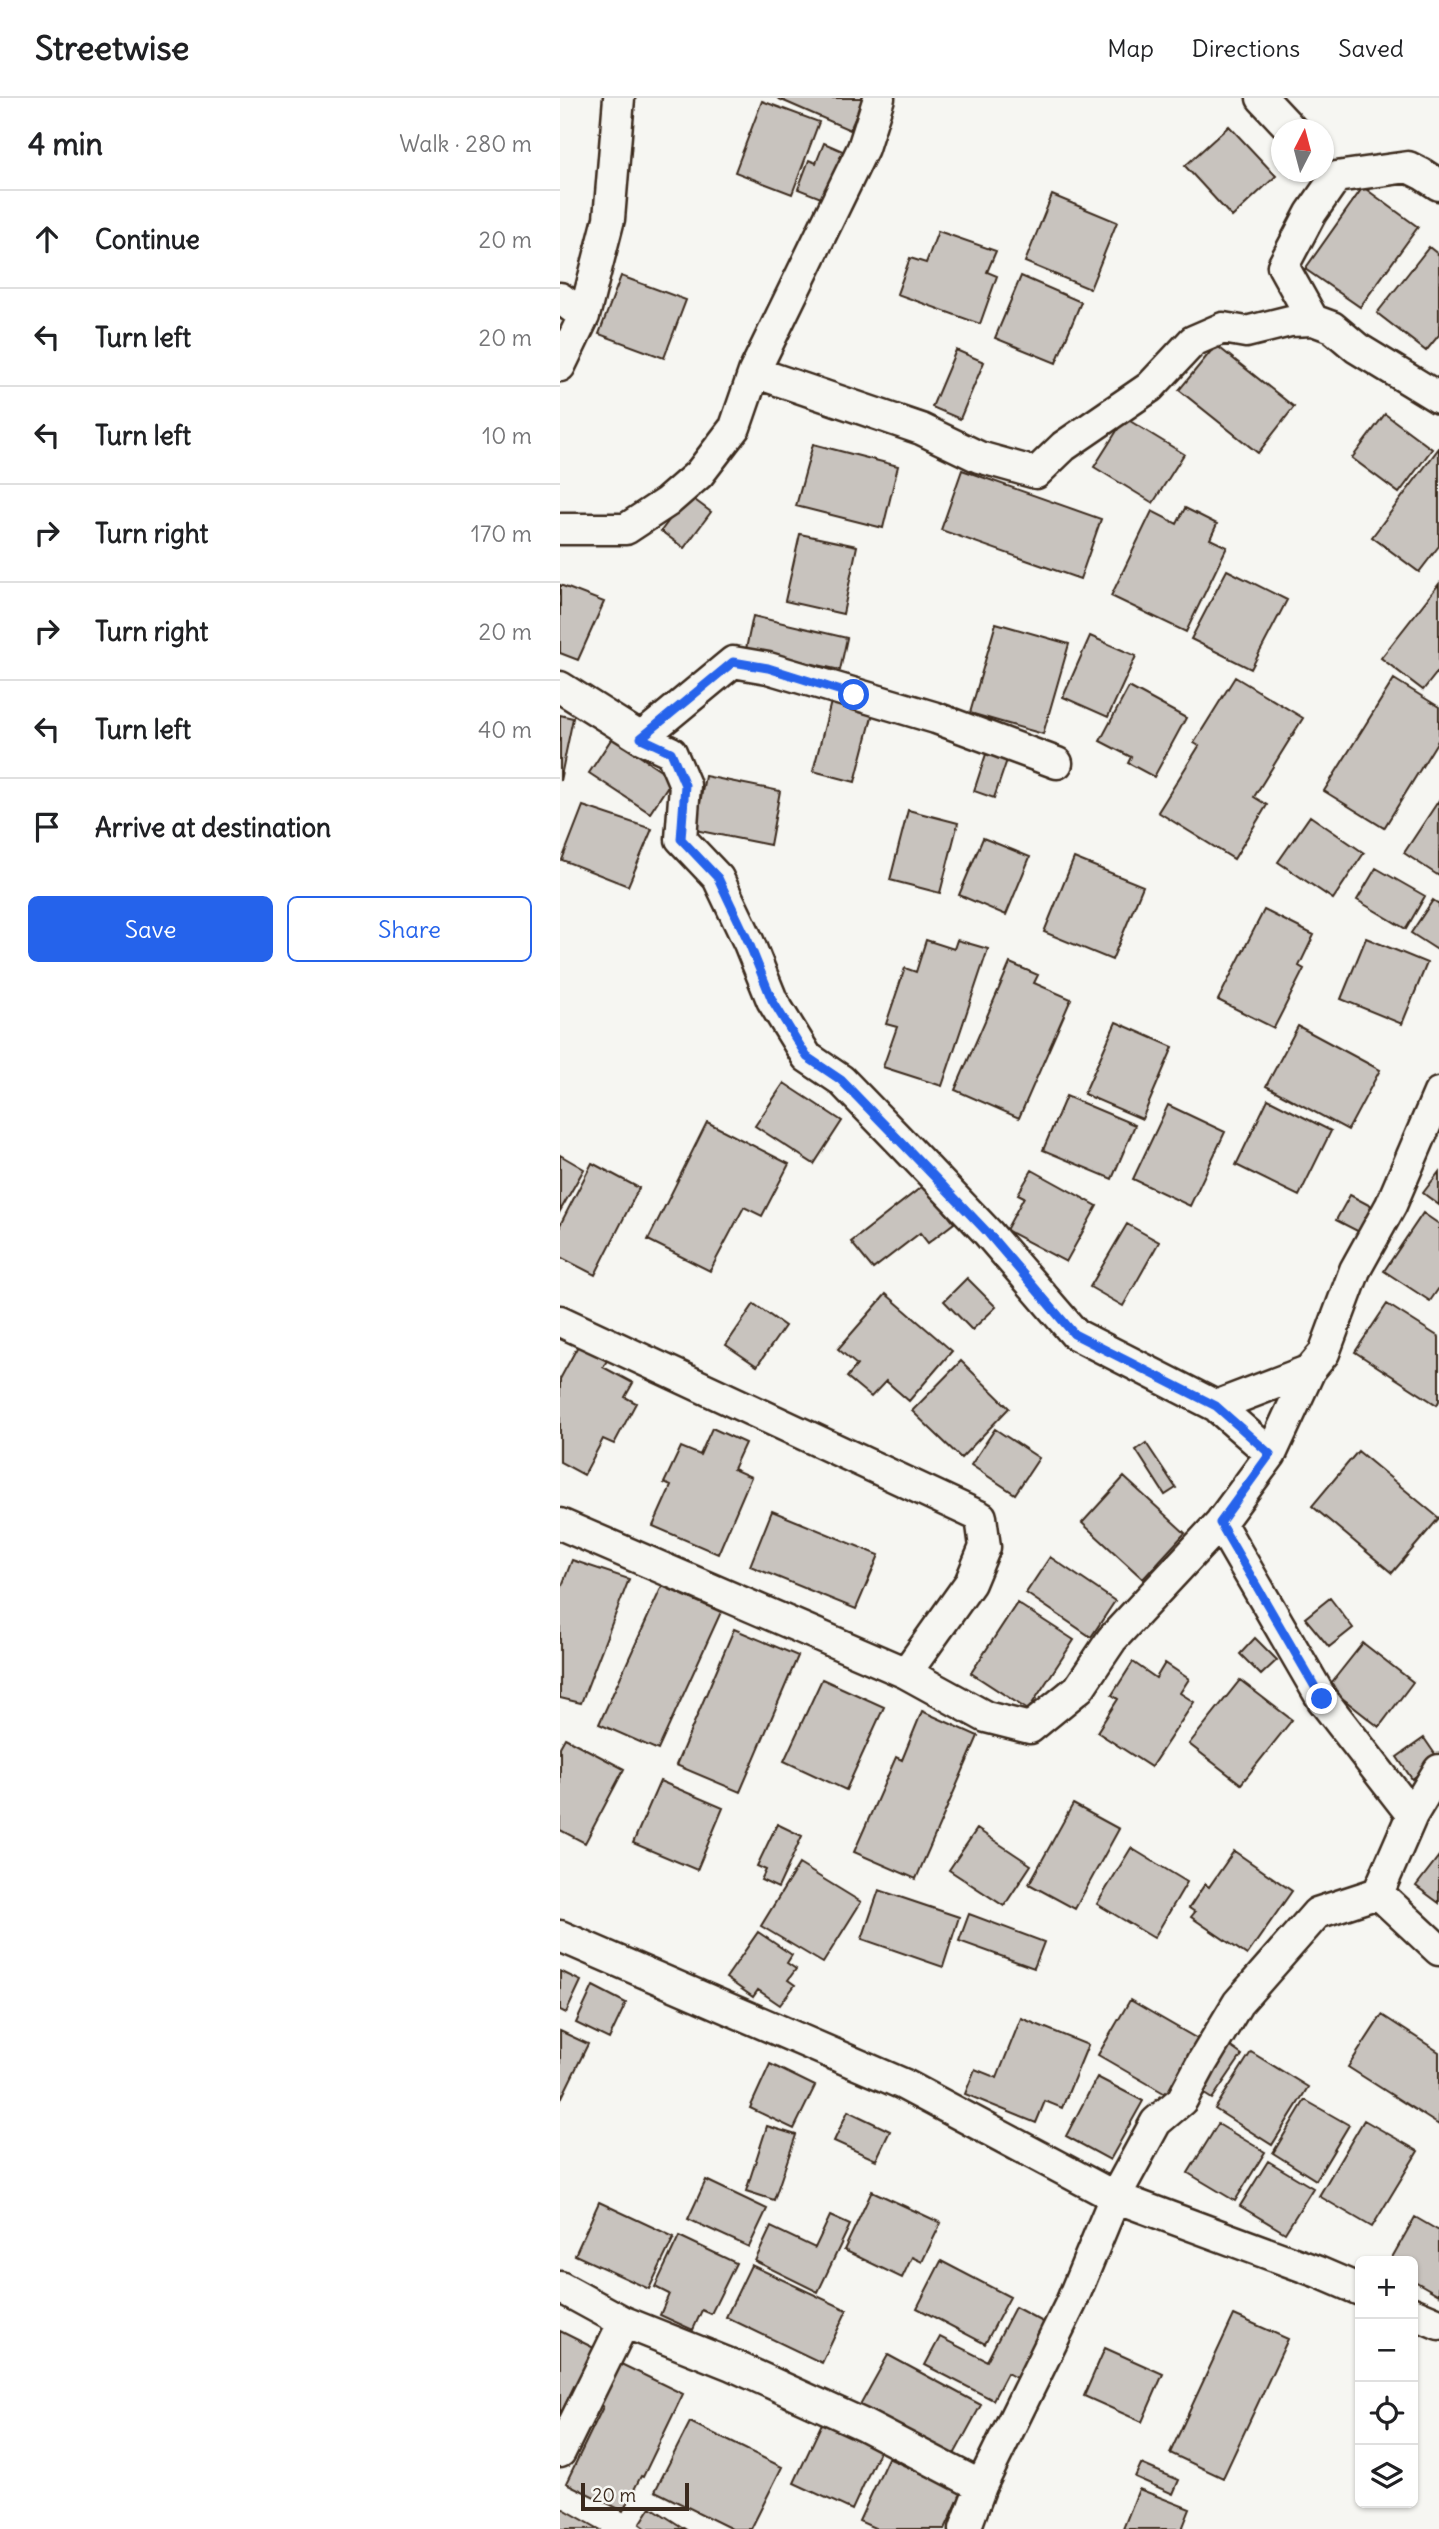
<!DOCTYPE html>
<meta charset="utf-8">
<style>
:root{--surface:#fff;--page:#f2f2f2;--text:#202124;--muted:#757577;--line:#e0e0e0;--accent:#2563eb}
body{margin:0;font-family:Delius,sans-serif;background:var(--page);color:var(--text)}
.controls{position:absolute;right:21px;bottom:21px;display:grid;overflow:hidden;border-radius:10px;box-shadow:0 2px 5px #0004}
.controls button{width:63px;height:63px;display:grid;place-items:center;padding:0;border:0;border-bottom:2px solid var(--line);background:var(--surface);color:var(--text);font:35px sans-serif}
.compass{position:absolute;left:711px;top:21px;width:63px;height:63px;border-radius:50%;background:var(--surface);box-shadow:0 2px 5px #0004;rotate:6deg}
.scale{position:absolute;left:21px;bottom:18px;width:108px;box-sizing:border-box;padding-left:7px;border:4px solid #3b2a1e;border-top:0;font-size:19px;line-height:24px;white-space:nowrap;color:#3b2a1e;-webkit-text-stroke:5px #f6f6f2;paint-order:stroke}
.stop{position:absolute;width:21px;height:21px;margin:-16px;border:5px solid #2563eb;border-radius:50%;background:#fff}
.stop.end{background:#2563eb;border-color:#fff;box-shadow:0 2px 7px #0008}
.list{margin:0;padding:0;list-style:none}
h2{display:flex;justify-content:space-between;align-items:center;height:91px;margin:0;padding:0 28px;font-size:30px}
h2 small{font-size:23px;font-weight:400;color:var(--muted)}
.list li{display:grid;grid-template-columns:46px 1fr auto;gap:21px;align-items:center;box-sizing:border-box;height:98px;padding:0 28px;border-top:2px solid var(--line)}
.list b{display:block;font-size:26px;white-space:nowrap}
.list em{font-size:23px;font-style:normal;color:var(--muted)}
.actions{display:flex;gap:14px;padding:21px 28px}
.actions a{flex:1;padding:16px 0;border:2px solid var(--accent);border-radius:10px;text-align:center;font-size:24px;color:var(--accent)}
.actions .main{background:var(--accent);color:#fff}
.icon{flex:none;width:38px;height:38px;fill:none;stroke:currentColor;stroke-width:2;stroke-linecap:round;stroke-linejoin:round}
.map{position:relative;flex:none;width:879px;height:2431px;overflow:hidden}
header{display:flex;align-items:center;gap:42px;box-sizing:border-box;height:98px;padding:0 35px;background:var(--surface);border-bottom:2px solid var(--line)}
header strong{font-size:33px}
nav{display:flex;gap:38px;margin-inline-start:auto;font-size:24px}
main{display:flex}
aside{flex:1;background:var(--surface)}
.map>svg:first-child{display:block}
.building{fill:#c8c3be;stroke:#3b2a1e;stroke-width:2}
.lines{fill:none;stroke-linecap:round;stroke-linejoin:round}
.street-casing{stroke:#3b2a1e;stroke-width:35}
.street{stroke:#f6f6f2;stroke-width:30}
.route{stroke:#2563eb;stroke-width:9}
</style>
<header>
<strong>Streetwise</strong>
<nav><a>Map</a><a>Directions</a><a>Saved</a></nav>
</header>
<main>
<aside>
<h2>4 min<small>Walk · 280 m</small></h2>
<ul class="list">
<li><svg class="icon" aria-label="ahead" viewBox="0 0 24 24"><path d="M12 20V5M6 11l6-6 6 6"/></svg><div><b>Continue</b></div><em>20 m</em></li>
<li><svg class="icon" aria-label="left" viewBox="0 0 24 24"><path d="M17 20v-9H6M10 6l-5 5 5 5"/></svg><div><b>Turn left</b></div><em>20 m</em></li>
<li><svg class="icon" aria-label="left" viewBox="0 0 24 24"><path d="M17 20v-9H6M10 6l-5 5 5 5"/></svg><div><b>Turn left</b></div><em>10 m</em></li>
<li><svg class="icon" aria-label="right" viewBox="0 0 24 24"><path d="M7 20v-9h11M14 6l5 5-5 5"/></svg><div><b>Turn right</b></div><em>170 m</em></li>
<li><svg class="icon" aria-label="right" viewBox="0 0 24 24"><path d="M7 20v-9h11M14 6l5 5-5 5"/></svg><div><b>Turn right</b></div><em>20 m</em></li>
<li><svg class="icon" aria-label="left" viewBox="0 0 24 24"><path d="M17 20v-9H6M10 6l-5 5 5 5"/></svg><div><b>Turn left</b></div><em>40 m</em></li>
<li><svg class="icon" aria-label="arrive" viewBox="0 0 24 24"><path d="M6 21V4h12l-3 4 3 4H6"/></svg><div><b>Arrive at destination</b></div></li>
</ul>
<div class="actions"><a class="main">Save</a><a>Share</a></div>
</aside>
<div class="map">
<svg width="879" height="2431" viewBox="0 0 879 2431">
<rect width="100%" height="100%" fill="#f6f6f2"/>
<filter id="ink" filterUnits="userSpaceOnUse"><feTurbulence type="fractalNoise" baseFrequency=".0143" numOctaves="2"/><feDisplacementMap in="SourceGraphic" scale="14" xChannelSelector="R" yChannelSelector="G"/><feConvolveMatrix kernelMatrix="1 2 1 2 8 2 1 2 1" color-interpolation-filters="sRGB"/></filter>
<g filter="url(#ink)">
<!-- building -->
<path class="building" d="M 217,0 L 304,0 L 290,32 Z
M 202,3 L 259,24 L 232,96 L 175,74 Z
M 669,28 L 716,78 L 672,119 L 625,68 Z
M 264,45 L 285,54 L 266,102 L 238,91 L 249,62 L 256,65 Z
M 803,89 L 858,129 L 800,209 L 745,171 Z
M 492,97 L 557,124 L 530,191 L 465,164 Z
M 378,133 L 436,153 L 427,174 L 437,178 L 420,226 L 337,196 L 350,160 L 366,165 Z
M 869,149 L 879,157 L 879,237 L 866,253 L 817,215 Z
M 61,178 L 126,202 L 104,260 L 39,236 Z
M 461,178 L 521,204 L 496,265 L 435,240 Z
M 656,247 L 734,309 L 698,355 L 619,292 Z
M 396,252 L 424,264 L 400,321 L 372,309 Z
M 825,316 L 872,351 L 839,395 L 792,360 Z
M 565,320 L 624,356 L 593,405 L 534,369 Z
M 253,346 L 338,368 L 323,430 L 236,408 Z
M 879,350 L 879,448 L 859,474 L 812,439 Z
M 402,372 L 541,421 L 520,481 L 381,432 Z
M 128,397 L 151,414 L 124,450 L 101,433 Z
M 625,410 L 657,426 L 650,441 L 667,449 L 626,534 L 551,498 L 592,413 L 617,426 Z
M 240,436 L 297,448 L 283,516 L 225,503 Z
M 667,472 L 727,502 L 691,571 L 631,541 Z
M 879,486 L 879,572 L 863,592 L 821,560 Z
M 0,487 L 44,504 L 18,562 L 0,555 Z
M 193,518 L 287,540 L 280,572 L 186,551 Z
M 436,525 L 509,546 L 483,636 L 410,615 Z
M 530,538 L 576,558 L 548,619 L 503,599 Z
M 675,579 L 743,620 L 694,699 L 707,707 L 674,761 L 598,714 L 639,648 L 634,645 Z
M 834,581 L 879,609 L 879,641 L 824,730 L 764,693 Z
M 569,589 L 626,620 L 594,679 L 568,665 L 571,659 L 540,643 Z
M 271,604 L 313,615 L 295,684 L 253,673 Z
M 0,617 L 13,620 L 0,683 Z
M 52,640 L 113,680 L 90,715 L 29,675 Z
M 426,656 L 447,662 L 434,700 L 414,693 Z
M 145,678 L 220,693 L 210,747 L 135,732 Z
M 879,702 L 879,778 L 844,755 Z
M 23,708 L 92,731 L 68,788 L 2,762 Z
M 348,712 L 398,725 L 380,795 L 330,782 Z
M 750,718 L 804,755 L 773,801 L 718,764 Z
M 423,740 L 470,759 L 446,817 L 399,797 Z
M 514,760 L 583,788 L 552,862 L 484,834 Z
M 816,770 L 865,798 L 846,831 L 797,802 Z
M 873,802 L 879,806 L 879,853 L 851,835 Z
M 704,812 L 754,837 L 739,868 L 744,871 L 714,930 L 658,902 Z
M 806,840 L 867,865 L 842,926 L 781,901 Z
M 366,842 L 394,851 L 397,842 L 428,851 L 382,988 L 323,969 L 337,929 L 326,926 L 345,870 L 356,874 Z
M 450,865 L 478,877 L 474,885 L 511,901 L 459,1020 L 395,992 Z
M 556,924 L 613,949 L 582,1021 L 524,996 Z
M 738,928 L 820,972 L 788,1032 L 706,988 Z
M 224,985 L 282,1023 L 254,1066 L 195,1028 Z
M 506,998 L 575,1027 L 552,1081 L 483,1052 Z
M 708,1001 L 771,1033 L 739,1098 L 676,1067 Z
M 608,1007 L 665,1034 L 630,1108 L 573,1081 Z
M 147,1024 L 229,1066 L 202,1118 L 184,1109 L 150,1173 L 88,1142 Z
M 0,1057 L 24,1071 L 0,1113 Z
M 32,1065 L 79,1090 L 35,1177 L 0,1159 L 0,1127 Z
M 472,1072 L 537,1108 L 506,1164 L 446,1132 L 464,1099 L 458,1096 Z
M 879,1074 L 879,1107 L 863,1095 Z
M 364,1087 L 394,1125 L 368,1145 L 360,1135 L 313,1171 L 291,1144 Z
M 790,1097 L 818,1112 L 805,1137 L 776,1122 Z
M 863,1115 L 879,1126 L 879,1190 L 870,1203 L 824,1173 Z
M 567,1126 L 599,1144 L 563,1208 L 530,1189 Z
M 407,1180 L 436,1209 L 412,1232 L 384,1203 Z
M 326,1196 L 392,1253 L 349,1303 L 326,1283 L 311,1299 L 287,1279 L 297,1267 L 278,1251 Z
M 194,1206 L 225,1228 L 197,1268 L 166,1247 Z
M 827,1206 L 879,1239 L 879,1303 L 877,1307 L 795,1254 Z
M 19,1246 L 48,1261 L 43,1269 L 73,1285 L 65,1299 L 76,1305 L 54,1346 L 43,1341 L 24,1377 L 0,1364 L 0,1281 Z
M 401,1263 L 449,1310 L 401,1360 L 352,1313 Z
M 152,1330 L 185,1345 L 173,1371 L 191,1379 L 158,1456 L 93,1428 L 111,1388 L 104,1385 L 121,1349 L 140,1357 Z
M 435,1331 L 479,1360 L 455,1396 L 411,1367 Z
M 586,1345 L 616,1390 L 605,1397 L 576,1352 Z
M 798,1353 L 879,1420 L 832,1475 L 752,1408 Z
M 564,1379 L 625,1435 L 583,1481 L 522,1425 Z
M 212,1413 L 319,1457 L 296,1511 L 190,1468 Z
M 490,1459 L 555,1503 L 531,1539 L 466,1495 Z
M 12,1462 L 69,1481 L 21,1605 L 0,1600 L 0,1493 Z
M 102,1488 L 161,1514 L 98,1652 L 39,1626 Z
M 770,1500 L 793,1530 L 769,1549 L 745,1520 Z
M 457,1505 L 514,1542 L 468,1612 L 411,1575 Z
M 174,1531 L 238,1558 L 180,1694 L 116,1667 Z
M 695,1540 L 717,1562 L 701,1577 L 680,1556 Z
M 803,1545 L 853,1584 L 819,1629 L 768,1589 Z
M 573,1564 L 596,1580 L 605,1565 L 629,1581 L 620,1595 L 634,1604 L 591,1669 L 537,1634 L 558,1601 L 552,1597 Z
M 262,1581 L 324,1609 L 286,1692 L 224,1663 Z
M 680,1582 L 732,1622 L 681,1686 L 629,1646 Z
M 362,1613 L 418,1638 L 356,1781 L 294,1754 L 336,1659 L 342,1662 Z
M 5,1640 L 64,1671 L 25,1745 L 0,1732 L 0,1649 Z
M 864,1640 L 879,1662 L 852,1681 L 837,1659 Z
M 100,1683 L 163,1710 L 137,1772 L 73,1745 Z
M 513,1706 L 559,1731 L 515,1811 L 469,1786 Z
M 217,1726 L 242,1738 L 218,1790 L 201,1782 L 206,1772 L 197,1768 Z
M 417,1731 L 471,1767 L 444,1808 L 389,1772 Z
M 571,1750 L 627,1784 L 594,1840 L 537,1806 Z
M 674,1753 L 732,1793 L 687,1857 L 631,1819 L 635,1814 L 629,1810 L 645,1786 L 649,1789 Z
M 879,1758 L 879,1805 L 856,1788 Z
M 239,1766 L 301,1804 L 263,1865 L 201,1828 Z
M 319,1792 L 399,1819 L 383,1869 L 302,1841 Z
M 409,1816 L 484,1844 L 474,1870 L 399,1843 Z
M 198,1834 L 232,1857 L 227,1865 L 236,1871 L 228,1882 L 235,1887 L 220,1907 L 198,1892 L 193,1899 L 166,1880 Z
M 0,1873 L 21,1883 L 6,1915 L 0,1912 Z
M 33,1888 L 66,1905 L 49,1941 L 16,1925 Z
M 570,1902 L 648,1947 L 616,2002 L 538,1957 Z
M 822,1917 L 879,1954 L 879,2027 L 788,1969 Z
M 461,1920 L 528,1947 L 502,2010 L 485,2003 L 476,2025 L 405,1996 L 415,1971 L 437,1980 Z
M 0,1933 L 28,1946 L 0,2003 Z
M 665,1945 L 682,1957 L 652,2001 L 641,1994 Z
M 691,1954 L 748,1989 L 712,2047 L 655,2011 Z
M 210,1966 L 255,1988 L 234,2031 L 190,2010 Z
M 537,1979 L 583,2003 L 550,2062 L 506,2038 Z
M 745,2002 L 789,2027 L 756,2082 L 713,2055 Z
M 288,2013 L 330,2033 L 316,2062 L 274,2043 Z
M 804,2022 L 858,2053 L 812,2129 L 759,2098 Z
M 658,2026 L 705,2054 L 675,2103 L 628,2075 Z
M 207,2028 L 236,2037 L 214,2102 L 186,2093 Z
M 708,2063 L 753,2090 L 725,2135 L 680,2108 Z
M 146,2082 L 207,2111 L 189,2149 L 128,2121 Z
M 312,2093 L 381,2125 L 362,2164 L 352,2159 L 342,2180 L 284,2152 Z
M 39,2104 L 114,2139 L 89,2191 L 15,2157 Z
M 270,2118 L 290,2127 L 258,2194 L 195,2163 L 211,2129 L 255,2150 Z
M 855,2119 L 879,2133 L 879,2197 L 853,2182 L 853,2163 L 830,2163 Z
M 119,2138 L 176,2165 L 151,2216 L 142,2212 L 133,2232 L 100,2217 L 109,2196 L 95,2189 Z
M 381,2163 L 450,2199 L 425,2246 L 357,2210 Z
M 191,2167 L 287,2212 L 262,2265 L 166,2219 Z
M 455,2209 L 485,2225 L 456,2280 L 447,2275 L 433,2302 L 365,2267 L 380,2239 L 427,2263 Z
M 674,2217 L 728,2241 L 663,2380 L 610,2355 Z
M 0,2233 L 34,2250 L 0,2317 Z
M 545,2250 L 603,2276 L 582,2324 L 524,2298 Z
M 328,2257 L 421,2307 L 390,2364 L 297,2313 Z
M 59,2265 L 123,2296 L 83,2379 L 81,2378 L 63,2413 L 6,2385 L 43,2309 L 39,2307 Z
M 264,2321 L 322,2347 L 292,2412 L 234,2385 Z
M 130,2324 L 222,2369 L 191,2431 L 172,2431 L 95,2393 Z
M 328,2360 L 402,2394 L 385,2431 L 317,2431 L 299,2423 Z
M 581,2366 L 619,2382 L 613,2396 L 575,2379 Z
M 579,2391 L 630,2411 L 622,2431 L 563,2431 Z
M 0,2409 L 39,2431 L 0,2431 Z
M 91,2409 L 125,2431 L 87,2431 L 80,2426 Z"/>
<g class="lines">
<!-- street casing -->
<g class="street-casing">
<path id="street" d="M 702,0 L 732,32
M 879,87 L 862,76 L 848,69 L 776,79 L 751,115 L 723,168 L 753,222 L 772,229 L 797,250 L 879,300
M 0,200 L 24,218
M 0,268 L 24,218 L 49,121 L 59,0
M 194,274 L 361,331 L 419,359 L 476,375 L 504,348 L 590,289 L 633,243 L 663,230 L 686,234 L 730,223 L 753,222
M 0,431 L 66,431 L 107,404 L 139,376 L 175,329 L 194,274 L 303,50 L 319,0
M 0,589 L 81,640 L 111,654 L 125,687 L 121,741 L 158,780 L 189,845 L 212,902 L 247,959 L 281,982 L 344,1047 L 428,1135 L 515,1236 L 656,1308 L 711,1356
M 81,640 L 173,564 L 208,570 L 376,620 L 497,665
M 0,1223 L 421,1419 L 425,1449 L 410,1485 L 346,1575
M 656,1308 L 750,1272
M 0,1426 L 346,1575 L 426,1619 L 470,1630 L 519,1590 L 552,1541 L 660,1425
M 852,1717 L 762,1601 L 660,1425 L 711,1356 L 750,1272 L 764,1255 L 795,1172 L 831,1107 L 879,995
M 818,1795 L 879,1852
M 0,1838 L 343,1986 L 555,2099 L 758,2174 L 800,2192
M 0,2189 L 64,2224 L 172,2267 L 302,2326 L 421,2388
M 853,2215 L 879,2226
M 0,2354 L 64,2224
M 405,2431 L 421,2388 L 511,2205 L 555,2099 L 596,2024 L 622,2002 L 643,1963 L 678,1905 L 757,1815 L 818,1795 L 852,1717 L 879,1672"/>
</g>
<!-- street -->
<use href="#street" class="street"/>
</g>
</g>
<g class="lines" filter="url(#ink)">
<!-- route -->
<path class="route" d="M 294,597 L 208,570 L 173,564 L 81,640 L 111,654 L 125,687 L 121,741 L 158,780 L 189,845 L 212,902 L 247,959 L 281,982 L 344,1047 L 428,1135 L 514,1236 L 656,1308 L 710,1356 L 660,1425 L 762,1601"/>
</g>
</svg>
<div class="controls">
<button>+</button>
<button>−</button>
<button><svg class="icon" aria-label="locate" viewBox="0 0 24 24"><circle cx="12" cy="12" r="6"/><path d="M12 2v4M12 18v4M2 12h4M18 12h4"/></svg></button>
<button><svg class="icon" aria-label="layers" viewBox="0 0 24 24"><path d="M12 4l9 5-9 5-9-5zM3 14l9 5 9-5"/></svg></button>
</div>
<svg class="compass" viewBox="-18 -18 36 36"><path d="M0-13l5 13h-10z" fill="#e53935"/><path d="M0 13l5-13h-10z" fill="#757577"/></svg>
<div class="scale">20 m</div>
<div class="stop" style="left:294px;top:597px"></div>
<div class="stop end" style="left:762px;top:1601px"></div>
</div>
</main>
